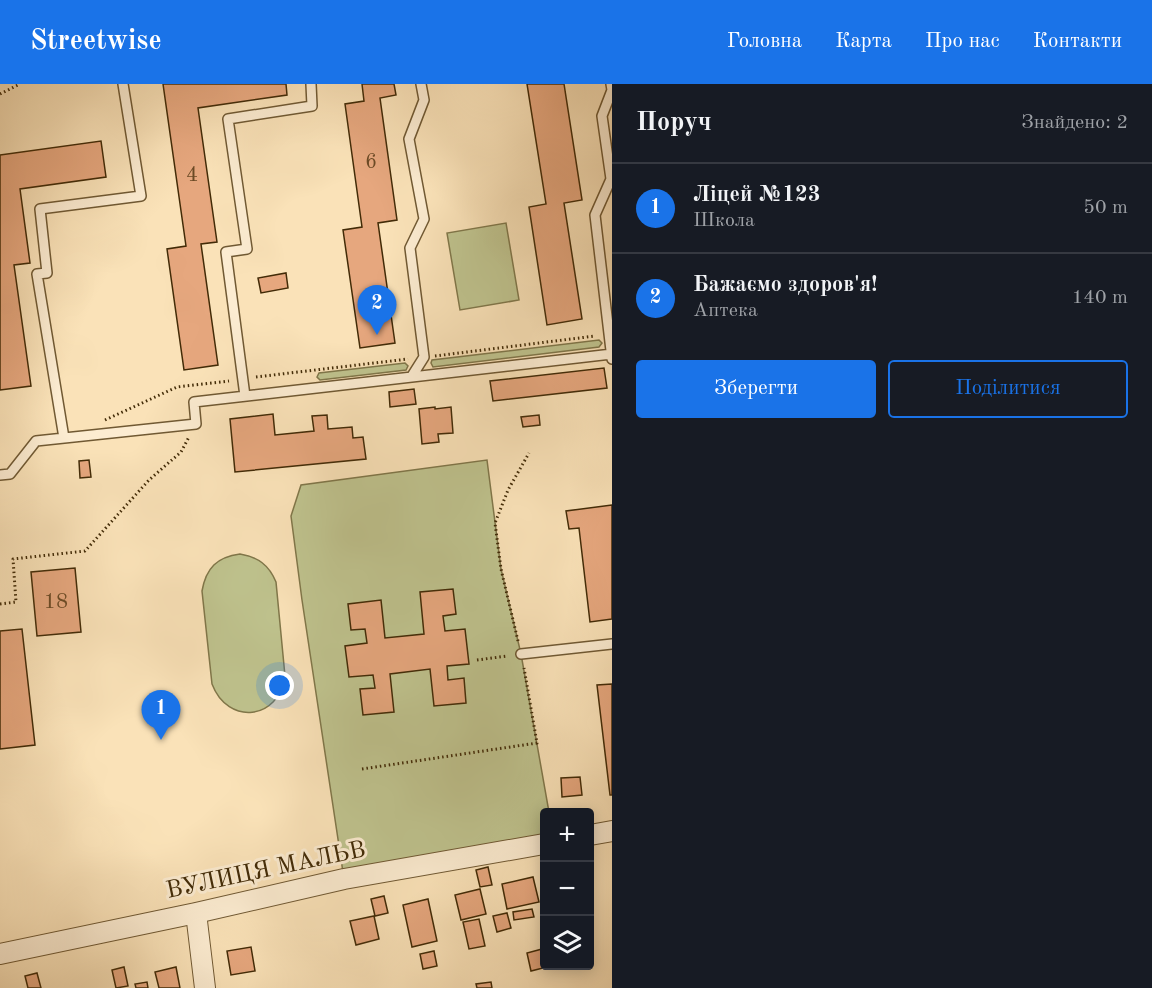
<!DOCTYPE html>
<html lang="uk">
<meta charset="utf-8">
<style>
:root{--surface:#171b24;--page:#20242c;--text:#f1f3f6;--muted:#9ea1a6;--line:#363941;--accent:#1a73e8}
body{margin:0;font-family:"Old Standard TT",serif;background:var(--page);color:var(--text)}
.controls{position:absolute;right:18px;bottom:18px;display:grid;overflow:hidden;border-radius:6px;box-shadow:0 3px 15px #0003}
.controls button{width:54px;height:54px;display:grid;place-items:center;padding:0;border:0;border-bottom:2px solid var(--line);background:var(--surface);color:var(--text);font:30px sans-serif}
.you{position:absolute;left:280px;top:602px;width:21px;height:21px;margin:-15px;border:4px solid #fff;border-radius:50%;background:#1a73e8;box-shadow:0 0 0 9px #1a73e833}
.badge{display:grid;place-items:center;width:39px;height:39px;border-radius:50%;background:var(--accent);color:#fff;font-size:20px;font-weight:700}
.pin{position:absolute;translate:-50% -50px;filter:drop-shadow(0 2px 3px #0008)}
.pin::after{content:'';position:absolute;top:32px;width:21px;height:18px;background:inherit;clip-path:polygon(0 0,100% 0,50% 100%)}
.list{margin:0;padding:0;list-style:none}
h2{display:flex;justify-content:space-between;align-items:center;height:78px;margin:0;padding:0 24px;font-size:26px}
h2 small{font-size:20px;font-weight:400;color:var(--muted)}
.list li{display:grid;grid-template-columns:39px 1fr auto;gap:18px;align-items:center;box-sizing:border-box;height:90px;padding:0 24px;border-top:2px solid var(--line)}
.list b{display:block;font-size:22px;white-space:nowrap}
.list p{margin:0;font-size:20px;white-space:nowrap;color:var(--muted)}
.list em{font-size:20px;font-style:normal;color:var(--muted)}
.actions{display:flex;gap:12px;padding:18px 24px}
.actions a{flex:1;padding:14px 0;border:2px solid var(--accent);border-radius:6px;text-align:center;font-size:21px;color:var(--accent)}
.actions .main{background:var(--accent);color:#fff}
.icon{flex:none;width:33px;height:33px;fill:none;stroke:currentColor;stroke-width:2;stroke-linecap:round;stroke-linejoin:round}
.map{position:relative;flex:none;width:612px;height:904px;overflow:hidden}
header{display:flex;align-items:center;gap:36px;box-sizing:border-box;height:84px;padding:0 30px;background:var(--accent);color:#fff}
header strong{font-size:28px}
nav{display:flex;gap:33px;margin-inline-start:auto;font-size:21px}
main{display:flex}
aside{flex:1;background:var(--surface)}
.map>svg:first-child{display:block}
.green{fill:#bfc38e;stroke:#80774a;stroke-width:1.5}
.building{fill:#e6a77e;stroke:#422b07;stroke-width:1.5}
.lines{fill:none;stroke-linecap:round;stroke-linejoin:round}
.lane-casing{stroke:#705933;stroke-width:12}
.street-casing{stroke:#705933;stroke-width:22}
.path{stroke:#422b07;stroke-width:3;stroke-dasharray:1.5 3;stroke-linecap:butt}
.lane{stroke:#fcecd1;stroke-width:9}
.street{stroke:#fcecd1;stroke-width:20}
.labels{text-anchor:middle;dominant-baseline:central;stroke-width:6;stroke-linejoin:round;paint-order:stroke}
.number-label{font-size:21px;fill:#6b4a25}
.street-label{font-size:24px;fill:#422b07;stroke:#fcecd1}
</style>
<header>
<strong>Streetwise</strong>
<nav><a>Головна</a><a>Карта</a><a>Про нас</a><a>Контакти</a></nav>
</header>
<main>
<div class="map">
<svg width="612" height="904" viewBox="0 0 612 904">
<rect width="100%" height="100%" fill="#fae2b8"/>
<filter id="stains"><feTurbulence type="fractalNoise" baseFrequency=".00333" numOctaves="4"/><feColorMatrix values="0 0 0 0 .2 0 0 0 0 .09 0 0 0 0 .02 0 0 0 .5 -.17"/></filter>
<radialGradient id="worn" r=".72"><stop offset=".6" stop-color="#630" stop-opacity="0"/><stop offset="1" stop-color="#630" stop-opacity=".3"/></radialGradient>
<!-- green -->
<path class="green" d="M 506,139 L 519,216 L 460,226 L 447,149 Z
M 599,256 L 602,259 L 599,263 L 433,283 L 431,279 L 432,276 Z
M 405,279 L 408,282 L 406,286 L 320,296 L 317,293 L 319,289 Z
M 487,376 L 501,485 L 521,570 L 549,728 L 544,728 L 544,760 L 344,795 L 302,516 L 291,432 L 301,401 Z
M 240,470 C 258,473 269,481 276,498 L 285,592 C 279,636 228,642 212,600 L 202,507 C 206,484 217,473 240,470 Z"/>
<!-- building -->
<path class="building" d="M 163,0 L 286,0 L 287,11 L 198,24 L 217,158 L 201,160 L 218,281 L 184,286 L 167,165 L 186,162 Z
M 362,0 L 394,0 L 396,11 L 380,14 L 397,136 L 378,139 L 395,259 L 360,264 L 343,146 L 362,143 L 345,20 L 364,17 Z
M 527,0 L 564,0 L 582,116 L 564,119 L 582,235 L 547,241 L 529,123 L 546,120 Z
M 101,57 L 106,93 L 20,105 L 30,179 L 14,181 L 31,302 L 0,306 L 0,71 Z
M 286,189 L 288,204 L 261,209 L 258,194 Z
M 604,284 L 607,304 L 493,317 L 490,297 Z
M 414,305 L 416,320 L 390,323 L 389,308 Z
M 435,323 L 435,325 L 451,323 L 453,349 L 438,350 L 439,358 L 422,360 L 419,325 Z
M 273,330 L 275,351 L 314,347 L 312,332 L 327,331 L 328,345 L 352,343 L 353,354 L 363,353 L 366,375 L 235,388 L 230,335 Z
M 539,331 L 540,341 L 523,343 L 521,333 Z
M 89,376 L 91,393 L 80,394 L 79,377 Z
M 612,421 L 612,535 L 590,538 L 579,444 L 569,445 L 566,427 Z
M 75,484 L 81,548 L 37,552 L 31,488 Z
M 453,505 L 456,530 L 443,532 L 445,547 L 465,545 L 469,580 L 447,582 L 448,596 L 464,594 L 466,619 L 434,622 L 430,585 L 390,590 L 394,628 L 363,631 L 360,605 L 375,604 L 373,591 L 349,593 L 345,562 L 367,559 L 365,545 L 351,546 L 348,520 L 381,516 L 385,554 L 424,550 L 420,508 Z
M 22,545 L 35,661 L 0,665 L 0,547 Z
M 612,600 L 612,711 L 610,711 L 597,601 Z
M 580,693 L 582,711 L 562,713 L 561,694 Z
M 488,783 L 492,801 L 480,803 L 476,786 Z
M 533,793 L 539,818 L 507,825 L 502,800 Z
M 480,805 L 486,830 L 461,836 L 455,811 Z
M 384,812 L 388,829 L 375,832 L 371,815 Z
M 428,815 L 437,857 L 412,863 L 403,821 Z
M 532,825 L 534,833 L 514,836 L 513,828 Z
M 507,829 L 511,844 L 497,848 L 493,832 Z
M 374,832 L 379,855 L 356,861 L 350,837 Z
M 479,835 L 485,862 L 469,865 L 463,838 Z
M 251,863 L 255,887 L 231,891 L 227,867 Z
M 542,865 L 544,882 L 547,883 L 531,887 L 527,869 Z
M 434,867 L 437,882 L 423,885 L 420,870 Z
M 124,883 L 128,902 L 116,904 L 112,886 Z
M 176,883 L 180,904 L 159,904 L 155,888 Z
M 37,889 L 41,904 L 28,904 L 25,892 Z
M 147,898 L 148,904 L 136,904 L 135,900 Z
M 491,898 L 492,904 L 477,904 L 476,900 Z"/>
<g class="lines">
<!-- lane casing -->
<g class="lane-casing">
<path id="lane" d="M 611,0 L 612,6 L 602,32 L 611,95 L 595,131 L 612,275
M 412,292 L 424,273 L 410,164 L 424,135 L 409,55 L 424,16 L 421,0
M 245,312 L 226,168 L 247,165 L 228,35 L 312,22 L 311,0
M 64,354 L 37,190 L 47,189 L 40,125 L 141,112 L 123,0
M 0,391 L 10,390 L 36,357 L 196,340 L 194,318 L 612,270
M 521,570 L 612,560"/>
</g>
<!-- street casing -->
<g class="street-casing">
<path id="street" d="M 590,751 L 612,747
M 196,829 L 205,904
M 0,870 L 196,829 L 344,795 L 544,760"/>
</g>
<!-- path -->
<path class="path" d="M 0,10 L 20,0
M 435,272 L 595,252
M 256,293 L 408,275
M 105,336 L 177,303 L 229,297
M 0,520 L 16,518 L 13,475 L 85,467 L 149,396 L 181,368 L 189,353
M 518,557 L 501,485 L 495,439 L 508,406 L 529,369
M 477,576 L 507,572
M 362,685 L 537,659 L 524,584"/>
<!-- lane -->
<use href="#lane" class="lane"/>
<!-- street -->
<use href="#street" class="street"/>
</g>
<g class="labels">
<!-- number labels -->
<g class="number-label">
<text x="371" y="78">6</text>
<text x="192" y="91">4</text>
<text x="56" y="518">18</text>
</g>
<!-- street labels -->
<g class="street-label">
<text transform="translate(266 787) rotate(-12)">ВУЛИЦЯ МАЛЬВ</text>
</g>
</g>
<rect width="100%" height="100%" filter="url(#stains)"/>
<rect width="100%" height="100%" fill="url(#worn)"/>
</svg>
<div class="controls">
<button>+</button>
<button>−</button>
<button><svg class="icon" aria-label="layers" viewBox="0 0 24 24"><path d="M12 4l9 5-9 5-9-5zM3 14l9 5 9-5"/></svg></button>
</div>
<div class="you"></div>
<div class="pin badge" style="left:161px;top:656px">1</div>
<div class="pin badge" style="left:377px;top:251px">2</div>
</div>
<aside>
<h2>Поруч<small>Знайдено: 2</small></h2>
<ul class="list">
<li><span class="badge">1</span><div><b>Ліцей №123</b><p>Школа</p></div><em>50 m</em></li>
<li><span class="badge">2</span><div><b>Бажаємо здоров'я!</b><p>Аптека</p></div><em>140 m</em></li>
</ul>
<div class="actions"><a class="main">Зберегти</a><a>Поділитися</a></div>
</aside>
</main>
